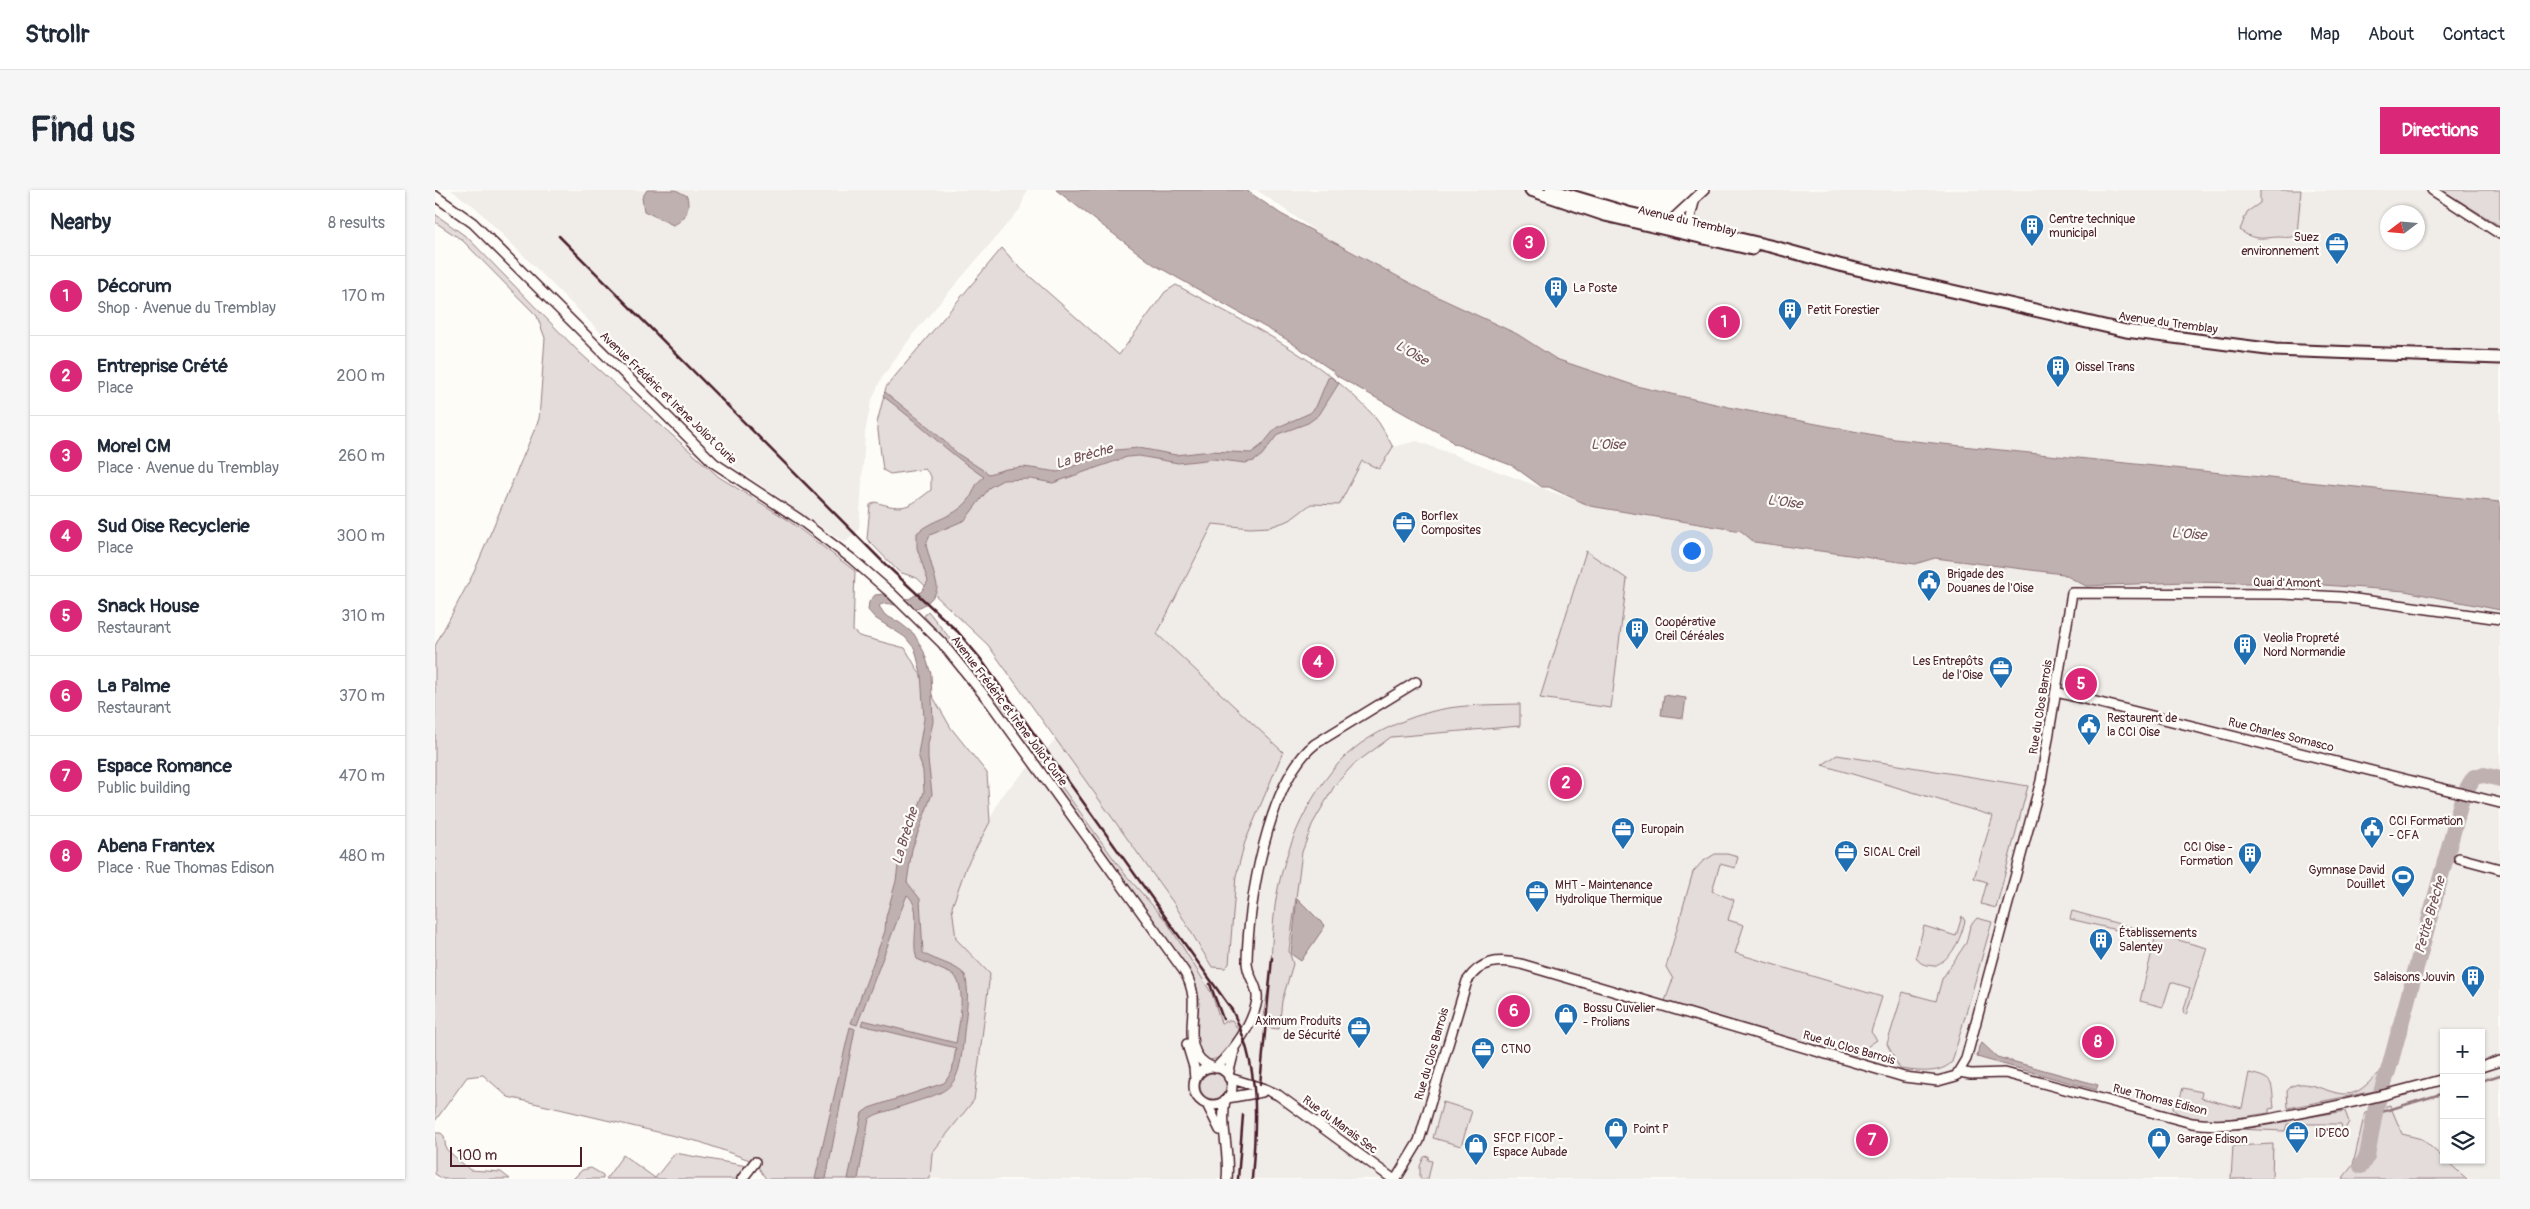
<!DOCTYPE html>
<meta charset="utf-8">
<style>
:root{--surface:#fff;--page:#f6f6f7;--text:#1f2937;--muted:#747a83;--line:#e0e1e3;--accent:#db2777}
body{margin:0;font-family:Pangolin,sans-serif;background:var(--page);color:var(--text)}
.controls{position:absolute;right:15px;bottom:15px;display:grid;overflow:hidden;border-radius:0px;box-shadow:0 1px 4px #0004}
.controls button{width:45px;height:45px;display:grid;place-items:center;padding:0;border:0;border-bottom:1px solid var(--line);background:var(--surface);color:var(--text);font:25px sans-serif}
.compass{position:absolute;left:1945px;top:15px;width:45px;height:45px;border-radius:50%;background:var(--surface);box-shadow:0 1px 4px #0004;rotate:254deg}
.scale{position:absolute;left:15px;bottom:12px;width:132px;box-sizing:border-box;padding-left:5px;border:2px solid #4a1f2b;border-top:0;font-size:14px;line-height:18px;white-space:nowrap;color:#4a1f2b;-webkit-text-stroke:4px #fdfcf7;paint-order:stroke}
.you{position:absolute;left:1256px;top:360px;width:18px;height:18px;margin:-12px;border:4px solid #fff;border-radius:50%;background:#1a73e8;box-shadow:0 0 0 8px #1a73e833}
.badge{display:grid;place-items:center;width:32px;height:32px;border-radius:50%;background:var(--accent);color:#fff;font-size:16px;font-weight:700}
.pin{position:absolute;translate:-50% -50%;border:2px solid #fff;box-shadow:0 1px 5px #0006}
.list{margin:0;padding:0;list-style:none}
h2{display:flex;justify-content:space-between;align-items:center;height:65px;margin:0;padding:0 20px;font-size:21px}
h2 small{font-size:16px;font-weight:400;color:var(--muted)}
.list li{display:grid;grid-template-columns:32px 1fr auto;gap:15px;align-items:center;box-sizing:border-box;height:80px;padding:0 20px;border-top:1px solid var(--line)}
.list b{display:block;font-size:19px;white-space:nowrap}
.list p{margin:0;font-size:16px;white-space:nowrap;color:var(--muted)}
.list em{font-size:16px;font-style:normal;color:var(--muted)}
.icon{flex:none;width:28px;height:28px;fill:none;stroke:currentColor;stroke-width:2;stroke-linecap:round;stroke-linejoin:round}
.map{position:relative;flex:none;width:2065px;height:989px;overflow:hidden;border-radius:0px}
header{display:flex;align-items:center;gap:30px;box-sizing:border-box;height:70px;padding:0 25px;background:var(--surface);border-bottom:1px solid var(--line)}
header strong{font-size:24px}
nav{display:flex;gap:28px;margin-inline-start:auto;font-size:18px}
.intro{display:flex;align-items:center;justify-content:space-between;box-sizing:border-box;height:120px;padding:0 30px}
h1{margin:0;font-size:35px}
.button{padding:12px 22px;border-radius:0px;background:var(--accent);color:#fff;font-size:18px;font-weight:700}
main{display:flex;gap:30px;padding:0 30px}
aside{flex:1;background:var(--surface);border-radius:0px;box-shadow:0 1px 4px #0004}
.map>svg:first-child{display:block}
.built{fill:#f0ece8;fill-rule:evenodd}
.green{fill:#e3dcda;stroke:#967e82}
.water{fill:#c0b1b1;stroke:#91777b}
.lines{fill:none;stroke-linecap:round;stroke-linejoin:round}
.stream{stroke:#91777b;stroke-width:2.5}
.river{stroke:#c0b1b1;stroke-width:16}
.minor-casing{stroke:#4a1f2b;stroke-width:12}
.major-casing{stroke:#4a1f2b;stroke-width:15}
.minor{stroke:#fdfcf7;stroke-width:9}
.major{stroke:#fdfcf7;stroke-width:11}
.rail{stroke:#4a1f2b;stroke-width:2.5}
.labels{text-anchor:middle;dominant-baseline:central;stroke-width:4.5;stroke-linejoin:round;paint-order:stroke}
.poi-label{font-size:12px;fill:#4a1f2b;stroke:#fdfcf7;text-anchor:start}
.street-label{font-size:12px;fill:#4a1f2b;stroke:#fdfcf7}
.water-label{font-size:14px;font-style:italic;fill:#73525a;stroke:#fdfcf7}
</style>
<header>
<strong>Strollr</strong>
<nav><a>Home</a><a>Map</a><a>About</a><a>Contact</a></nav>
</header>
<div class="intro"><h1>Find us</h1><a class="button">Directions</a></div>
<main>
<aside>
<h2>Nearby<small>8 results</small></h2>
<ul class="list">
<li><span class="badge">1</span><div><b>Décorum</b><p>Shop · Avenue du Tremblay</p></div><em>170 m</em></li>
<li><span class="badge">2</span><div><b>Entreprise Crété</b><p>Place</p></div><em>200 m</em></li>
<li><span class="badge">3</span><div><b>Morel CM</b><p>Place · Avenue du Tremblay</p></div><em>260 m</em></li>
<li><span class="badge">4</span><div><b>Sud Oise Recyclerie</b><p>Place</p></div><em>300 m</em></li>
<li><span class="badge">5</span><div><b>Snack House</b><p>Restaurant</p></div><em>310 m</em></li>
<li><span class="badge">6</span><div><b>La Palme</b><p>Restaurant</p></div><em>370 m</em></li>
<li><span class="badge">7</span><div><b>Espace Romance</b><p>Public building</p></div><em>470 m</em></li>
<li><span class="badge">8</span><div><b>Abena Frantex</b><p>Place · Rue Thomas Edison</p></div><em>480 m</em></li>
</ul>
</aside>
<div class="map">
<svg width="2065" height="989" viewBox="0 0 2065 989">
<rect width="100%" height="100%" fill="#fdfcf7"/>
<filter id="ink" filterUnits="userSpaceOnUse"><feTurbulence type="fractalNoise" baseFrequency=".02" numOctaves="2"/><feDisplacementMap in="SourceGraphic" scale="10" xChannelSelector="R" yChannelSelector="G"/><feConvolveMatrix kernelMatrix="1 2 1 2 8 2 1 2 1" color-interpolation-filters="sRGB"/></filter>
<g filter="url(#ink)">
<!-- built -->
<path class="built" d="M 16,0 L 592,0 L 585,19 L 478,144 L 446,189 L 436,212 L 430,242 L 424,339 L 410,353 L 302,279 L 40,17 Z
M 822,0 L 1145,0 L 1232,29 L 1259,0 L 2007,0 L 2065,36 L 2065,312 L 1460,249 L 1298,218 L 1201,196 L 1121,170 L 1082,144 L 1036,124 L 889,47 ZM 1952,22 L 1982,22 L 1982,52 L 1952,52 Z
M 982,251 L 1155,316 L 1306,342 L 1319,352 L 1480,374 L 1500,368 L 1628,384 L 1651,396 L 1750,392 L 1875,394 L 1970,401 L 2065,420 L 2065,989 L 495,989 L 497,964 L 539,910 L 555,784 L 521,749 L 517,717 L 531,677 L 567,605 L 722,445 L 778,334 L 869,321 L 876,314 L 904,315 L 927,271 L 944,279 L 958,257 ZM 2009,843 L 2046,843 L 2046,970 L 2009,970 Z"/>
<!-- green -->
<path class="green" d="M 1825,0 L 1866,0 L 1862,44 C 1856,49 1851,47 1843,47 C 1828,48 1818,51 1805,40 L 1812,22 L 1825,13 Z
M 2007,0 L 2065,0 L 2065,36 Z
M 0,24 L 33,48 L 145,163 L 284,287 L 350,328 L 420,381 L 418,441 L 424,446 L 470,458 L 516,538 L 552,583 L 555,632 L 531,677 L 517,717 L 521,749 L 555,784 L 539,910 L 497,963 L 495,989 L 331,989 L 320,972 L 265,952 L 73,907 L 48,885 L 32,887 L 0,931 L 0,456 L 39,382 L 104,229 L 110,148 L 102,126 L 27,50 L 0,32 Z
M 567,58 L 582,75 L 684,165 L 730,102 L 741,95 C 809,132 885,167 938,225 C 946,234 952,247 958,257 L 944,279 L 927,271 L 904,315 L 876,314 L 855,330 L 835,337 L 815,338 L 778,334 L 722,444 L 848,562 L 810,652 L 801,686 L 794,774 L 790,778 L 777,777 L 740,715 L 553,455 L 482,388 L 464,382 L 432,349 L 435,315 L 440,312 C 469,321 473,318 496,300 L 496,286 L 490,279 L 455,284 L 448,280 L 442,233 L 451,197 Z
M 1151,361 L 1192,389 L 1176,518 L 1105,508 Z
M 493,421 L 561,506 L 689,683 L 732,732 L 777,804 L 786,833 L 797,830 L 804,841 C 796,854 790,870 773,870 C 750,860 765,826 764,808 C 762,796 758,785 751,775 L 566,520 L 535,479 L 489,426 Z
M 1085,514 L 1085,536 L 956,547 L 918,575 L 900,595 L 878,633 L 867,662 L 854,761 L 858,774 L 847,811 L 844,839 L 835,838 L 827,833 C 829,818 833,803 835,788 C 837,764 837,740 840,716 C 847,662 877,592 920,558 C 937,544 967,530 988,524 C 1018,514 1054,515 1085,514 Z
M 1402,565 L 1593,596 L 1561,718 L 1546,714 L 1552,692 L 1539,688 L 1558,626 L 1387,575 Z
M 1280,664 L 1292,664 L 1303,667 L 1300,678 L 1285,674 L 1277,701 L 1299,710 L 1293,730 L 1309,735 L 1300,763 L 1447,807 L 1436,842 L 1442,850 L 1419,866 L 1230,811 L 1238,789 L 1231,777 L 1258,682 L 1267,672 Z
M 1637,721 L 1772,758 L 1751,825 L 1748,823 L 1755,798 L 1736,792 L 1728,817 L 1705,811 L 1720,749 L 1635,729 Z
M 1527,726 L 1530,731 C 1525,750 1518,768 1499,776 C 1491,775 1484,775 1481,766 L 1489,736 L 1521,746 Z
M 1542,728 L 1557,732 L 1517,872 C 1504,885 1483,881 1465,879 L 1452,854 L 1468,802 L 1501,811 L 1507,789 L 1531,753 L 1535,736 Z
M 1946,882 L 1940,901 L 1853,918 L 1852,901 C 1865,883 1893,905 1911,904 C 1927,904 1934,890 1946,882 Z
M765 896a13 13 0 1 1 26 0a13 13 0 1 1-26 0Z
M 1814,883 C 1841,889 1836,892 1839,918 L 1834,919 L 1834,923 C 1810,926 1756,939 1738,919 L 1739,911 L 1744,911 L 1748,898 L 1767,902 L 1766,908 L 1807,918 Z
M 1008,912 L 1037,921 L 1026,956 L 998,948 Z
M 1955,915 L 1967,944 L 1987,949 L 2032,989 L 1907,989 L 1918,975 L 1930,922 Z
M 1910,921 L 1914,932 L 1910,939 L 1907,939 L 1906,934 L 1852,934 L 1850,941 L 1801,939 Z
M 0,943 L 6,943 L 9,946 L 11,959 L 35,980 L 66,982 L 75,989 L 8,989 L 0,984 Z
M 1838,954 L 1837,989 L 1796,989 L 1798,956 Z
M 240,963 L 312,976 L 302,989 L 171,989 L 188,965 L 220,988 Z
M 994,966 L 993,970 L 997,971 L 993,989 L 985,989 L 985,976 L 989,967 Z
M 156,978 L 168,985 L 168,989 L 138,989 L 147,980 Z"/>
<!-- water -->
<path class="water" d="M 212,0 L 241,0 L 252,6 C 255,19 251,30 238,35 L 209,21 L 207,8 Z
M 621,0 L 811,0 L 846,24 L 992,102 L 1082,144 L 1121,169 L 1201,196 L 1298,218 L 1460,249 L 2065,312 L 2065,420 L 1970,401 L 1875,394 L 1750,392 L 1651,396 L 1628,384 L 1500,368 L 1480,374 L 1319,352 L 1306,341 L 1155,316 L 1114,297 L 1107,297 L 1078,276 L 1018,253 L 1013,248 L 902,186 L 898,181 L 851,149 L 718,74 Z
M 896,187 L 904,193 L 884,225 L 873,233 L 843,244 L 827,265 L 819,271 L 810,273 L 779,269 L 743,273 L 704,266 L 692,267 L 618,293 L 596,289 L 568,290 L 555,297 L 530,330 L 495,345 L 491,355 L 502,395 C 502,402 500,404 496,409 C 476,431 456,406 444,416 L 450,425 L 465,433 L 479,444 L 489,462 L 496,484 L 498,532 L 493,554 L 493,569 L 497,604 L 477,659 L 472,692 L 485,709 L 488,763 C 500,771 520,774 530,785 C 535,803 531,824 529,842 C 524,908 514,899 459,919 C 451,922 441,923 434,929 L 423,989 L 413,989 L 427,923 L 434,918 L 509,893 L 517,882 L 521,858 L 426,835 L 428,830 L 521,853 C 524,835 532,799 519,785 L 482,769 C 475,750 489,718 472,705 L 422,835 L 416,833 L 450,741 L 451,727 L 461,691 L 463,676 L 489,602 L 488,581 L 483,564 L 489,529 L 486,483 L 480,459 L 470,447 L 440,428 L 433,420 L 434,412 L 440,405 L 449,404 L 474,409 L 487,401 L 493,391 L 482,358 L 482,343 C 497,329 518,328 532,312 C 540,303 538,294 549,287 C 513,263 483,232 448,206 L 450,202 L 496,239 L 523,264 L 554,284 L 571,279 L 589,277 L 623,282 L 681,260 L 704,258 L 741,265 L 776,261 L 816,263 L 827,255 L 841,238 L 875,223 L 881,217 L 893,188 Z
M 1229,505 L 1251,508 L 1248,528 L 1226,525 Z
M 862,708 L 890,736 L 866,771 L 856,764 Z
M 415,837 L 420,839 L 391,989 L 380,989 Z
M 1547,853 L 1562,867 L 1663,895 L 1661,900 L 1542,867 L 1544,856 Z"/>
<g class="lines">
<!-- stream -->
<path class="stream" d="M 2046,891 L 2065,885
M 1940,924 L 2009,903"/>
<!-- river -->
<path class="river" d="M 1926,976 L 1932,966 L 1941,917 L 1954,878 L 2028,605 L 2039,587 L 2049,585 L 2065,589"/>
<!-- minor casing -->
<g class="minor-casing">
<path id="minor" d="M 1997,0 L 2065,44
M 0,6 L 38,33 L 279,273 L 364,329 L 417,369 L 456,403 L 507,453 L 557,515 L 749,781 C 754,789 757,798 758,807 C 760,832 747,865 777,877
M 1234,37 L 1240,27 L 1269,0
M 1251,43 L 1259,12
M 1621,502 L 2065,613
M 2024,668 L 2065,679
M 752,854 L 759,877 L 760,890
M 2046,877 L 2065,871
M759 896a19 19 0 1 1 38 0a19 19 0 1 1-38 0Z
M 781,878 C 798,861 818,835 822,810 C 824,796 811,785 812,771 C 813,714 833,591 880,554 L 981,492
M 1524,882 L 1536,884 L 1570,883 L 1757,933 C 1791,938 1826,931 1859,924 C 1910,915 1959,903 2009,889
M 793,885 L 799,861
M 794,888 L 830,899 L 843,905 L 958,989
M 792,908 L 827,902
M 790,910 C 785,937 795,962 792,989
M 772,914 L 785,940
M 307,989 L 320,972
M 961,989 L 984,951 L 1032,791 C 1046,770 1064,769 1086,774 L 1469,887 L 1503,891 L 1521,886 L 1531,869 L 1606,591 L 1637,403 L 1848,404 L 1906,407 L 2065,429"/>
</g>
<!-- major casing -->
<g class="major-casing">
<path id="major" d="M 1096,0 L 1170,25 L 1317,59
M 1116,0 L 1193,23 L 1339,57 L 1404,75 L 1691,141 L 1840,160 L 2065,168"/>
</g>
<!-- minor -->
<use href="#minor" class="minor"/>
<!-- major -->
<use href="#major" class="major"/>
<!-- rail -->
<path class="rail" d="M 124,46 L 449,373 L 523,442 L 545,468 L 797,820 C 825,877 822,927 817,989
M 775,794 L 788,829
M 825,895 L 837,768
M 803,989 L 808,925"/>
</g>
</g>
<!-- icons -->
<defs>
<g id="building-pin" transform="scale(1.25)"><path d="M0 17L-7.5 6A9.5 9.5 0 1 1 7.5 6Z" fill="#1f6fb2" stroke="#fdfcf7"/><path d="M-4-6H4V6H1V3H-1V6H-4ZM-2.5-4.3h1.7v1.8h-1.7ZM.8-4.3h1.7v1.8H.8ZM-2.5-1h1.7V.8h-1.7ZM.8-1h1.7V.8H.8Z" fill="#fff"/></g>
<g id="office-pin" transform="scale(1.25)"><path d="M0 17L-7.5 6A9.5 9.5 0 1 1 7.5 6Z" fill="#1f6fb2" stroke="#fdfcf7"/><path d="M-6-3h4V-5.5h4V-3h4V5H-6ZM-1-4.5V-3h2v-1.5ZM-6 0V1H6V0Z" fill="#fff"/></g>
<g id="civic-pin" transform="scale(1.25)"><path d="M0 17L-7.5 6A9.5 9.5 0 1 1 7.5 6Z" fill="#1f6fb2" stroke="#fdfcf7"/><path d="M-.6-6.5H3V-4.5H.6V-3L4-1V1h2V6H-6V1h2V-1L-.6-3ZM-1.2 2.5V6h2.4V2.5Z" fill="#fff"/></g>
<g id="stadium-pin" transform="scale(1.25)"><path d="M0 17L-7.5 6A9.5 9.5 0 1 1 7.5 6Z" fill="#1f6fb2" stroke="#fdfcf7"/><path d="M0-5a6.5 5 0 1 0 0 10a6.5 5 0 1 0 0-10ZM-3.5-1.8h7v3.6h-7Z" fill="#fff"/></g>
<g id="shop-pin" transform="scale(1.25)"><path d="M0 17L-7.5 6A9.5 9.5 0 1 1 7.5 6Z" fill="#1f6fb2" stroke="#fdfcf7"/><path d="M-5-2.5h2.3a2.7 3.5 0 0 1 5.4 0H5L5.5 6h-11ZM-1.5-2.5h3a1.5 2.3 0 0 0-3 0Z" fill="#fff"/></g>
</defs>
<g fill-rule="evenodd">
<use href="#building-pin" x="1597" y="36"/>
<use href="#office-pin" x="1902" y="54"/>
<use href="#building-pin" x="1121" y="98"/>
<use href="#building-pin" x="1355" y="120"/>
<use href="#building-pin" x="1623" y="177"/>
<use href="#office-pin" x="969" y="333"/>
<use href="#civic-pin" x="1494" y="391"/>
<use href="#building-pin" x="1202" y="439"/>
<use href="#building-pin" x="1810" y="455"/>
<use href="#office-pin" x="1566" y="478"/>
<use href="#civic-pin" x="1654" y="535"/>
<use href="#civic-pin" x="1937" y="638"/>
<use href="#office-pin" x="1188" y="639"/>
<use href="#office-pin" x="1411" y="662"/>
<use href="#building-pin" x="1815" y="664"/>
<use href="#stadium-pin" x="1968" y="687"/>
<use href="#office-pin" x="1102" y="702"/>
<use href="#building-pin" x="1666" y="750"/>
<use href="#building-pin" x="2038" y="787"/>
<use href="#shop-pin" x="1131" y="825"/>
<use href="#office-pin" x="924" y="838"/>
<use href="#office-pin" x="1048" y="859"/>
<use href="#shop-pin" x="1181" y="939"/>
<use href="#office-pin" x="1862" y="943"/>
<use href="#shop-pin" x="1724" y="949"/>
<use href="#shop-pin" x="1041" y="955"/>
</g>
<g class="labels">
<!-- poi labels -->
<g class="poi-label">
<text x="1614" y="29">Centre technique<tspan x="1614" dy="14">municipal</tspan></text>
<text x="1884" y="47" text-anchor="end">Suez<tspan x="1884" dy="14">environnement</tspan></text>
<text x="1138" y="98">La Poste</text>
<text x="1372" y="120">Petit Forestier</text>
<text x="1640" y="177">Oissel Trans</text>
<text x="986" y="326">Borflex<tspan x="986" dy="14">Composites</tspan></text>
<text x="1512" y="384">Brigade des<tspan x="1512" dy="14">Douanes de l'Oise</tspan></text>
<text x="1220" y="432">Coopérative<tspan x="1220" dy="14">Creil Céréales</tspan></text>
<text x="1828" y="448">Veolia Propreté<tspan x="1828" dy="14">Nord Normandie</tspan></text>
<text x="1548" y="471" text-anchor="end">Les Entrepôts<tspan x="1548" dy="14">de l'Oise</tspan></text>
<text x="1672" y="528">Restaurent de<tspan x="1672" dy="14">la CCI Oise</tspan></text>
<text x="1954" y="631">CCI Formation<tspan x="1954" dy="14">- CFA</tspan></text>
<text x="1206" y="639">Europain</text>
<text x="1798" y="657" text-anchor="end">CCI Oise -<tspan x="1798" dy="14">Formation</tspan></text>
<text x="1428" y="662">SICAL Creil</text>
<text x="1950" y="680" text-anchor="end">Gymnase David<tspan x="1950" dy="14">Douillet</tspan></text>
<text x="1120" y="695">MHT - Maintenance<tspan x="1120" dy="14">Hydrolique Thermique</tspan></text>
<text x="1684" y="743">Établissements<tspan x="1684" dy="14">Salentey</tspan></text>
<text x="2020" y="787" text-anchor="end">Salaisons Jouvin</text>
<text x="1148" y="818">Bossu Cuvelier<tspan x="1148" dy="14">- Prolians</tspan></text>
<text x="906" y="831" text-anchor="end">Aximum Produits<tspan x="906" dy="14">de Sécurité</tspan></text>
<text x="1066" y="859">CTNO</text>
<text x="1198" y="939">Point P</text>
<text x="1880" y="943">ID'ECO</text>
<text x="1058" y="948">SFCP FICOP -<tspan x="1058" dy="14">Espace Aubade</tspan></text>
<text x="1742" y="949">Garage Edison</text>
</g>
<!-- street labels -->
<g class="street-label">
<text transform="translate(1252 31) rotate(13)">Avenue du Tremblay</text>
<text transform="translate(1733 133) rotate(8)">Avenue du Tremblay</text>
<text transform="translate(233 208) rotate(44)">Avenue Frédéric et Irène Joliot Curie</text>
<text transform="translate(1852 393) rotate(1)">Quai d'Amont</text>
<text transform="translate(1606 517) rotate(-81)">Rue du Clos Barrois</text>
<text transform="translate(574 521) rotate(53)">Avenue Frédéric et Irène Joliot Curie</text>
<text transform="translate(1846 545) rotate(14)">Rue Charles Somasco</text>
<text transform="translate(1414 858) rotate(16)">Rue du Clos Barrois</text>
<text transform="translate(997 864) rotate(-74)">Rue du Clos Barrois</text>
<text transform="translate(1725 910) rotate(14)">Rue Thomas Edison</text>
<text transform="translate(905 935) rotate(36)">Rue du Marais Sec</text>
</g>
<!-- water labels -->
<g class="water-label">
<text transform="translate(977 163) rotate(30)">L'Oise</text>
<text x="1173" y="254">L’Oise</text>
<text transform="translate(649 266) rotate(-16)">La Brèche</text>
<text transform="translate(1350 312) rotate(7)">L'Oise</text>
<text transform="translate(1754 344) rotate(4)">L'Oise</text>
<text transform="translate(470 646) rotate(-73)">La Brèche</text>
<text transform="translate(1995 725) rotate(-74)">Petite Brèche</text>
</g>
</g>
</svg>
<div class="controls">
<button>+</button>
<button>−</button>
<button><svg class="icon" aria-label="layers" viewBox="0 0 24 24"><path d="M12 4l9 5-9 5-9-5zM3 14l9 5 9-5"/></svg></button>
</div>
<svg class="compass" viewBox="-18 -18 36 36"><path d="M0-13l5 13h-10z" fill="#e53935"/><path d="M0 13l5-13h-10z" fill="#747a83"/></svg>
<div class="scale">100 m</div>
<div class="you"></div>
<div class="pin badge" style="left:1289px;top:132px">1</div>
<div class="pin badge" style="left:1131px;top:593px">2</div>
<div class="pin badge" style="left:1094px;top:53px">3</div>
<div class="pin badge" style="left:883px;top:472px">4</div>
<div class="pin badge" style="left:1646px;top:494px">5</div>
<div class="pin badge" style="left:1079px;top:821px">6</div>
<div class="pin badge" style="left:1437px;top:950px">7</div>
<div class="pin badge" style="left:1663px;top:852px">8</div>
</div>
</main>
